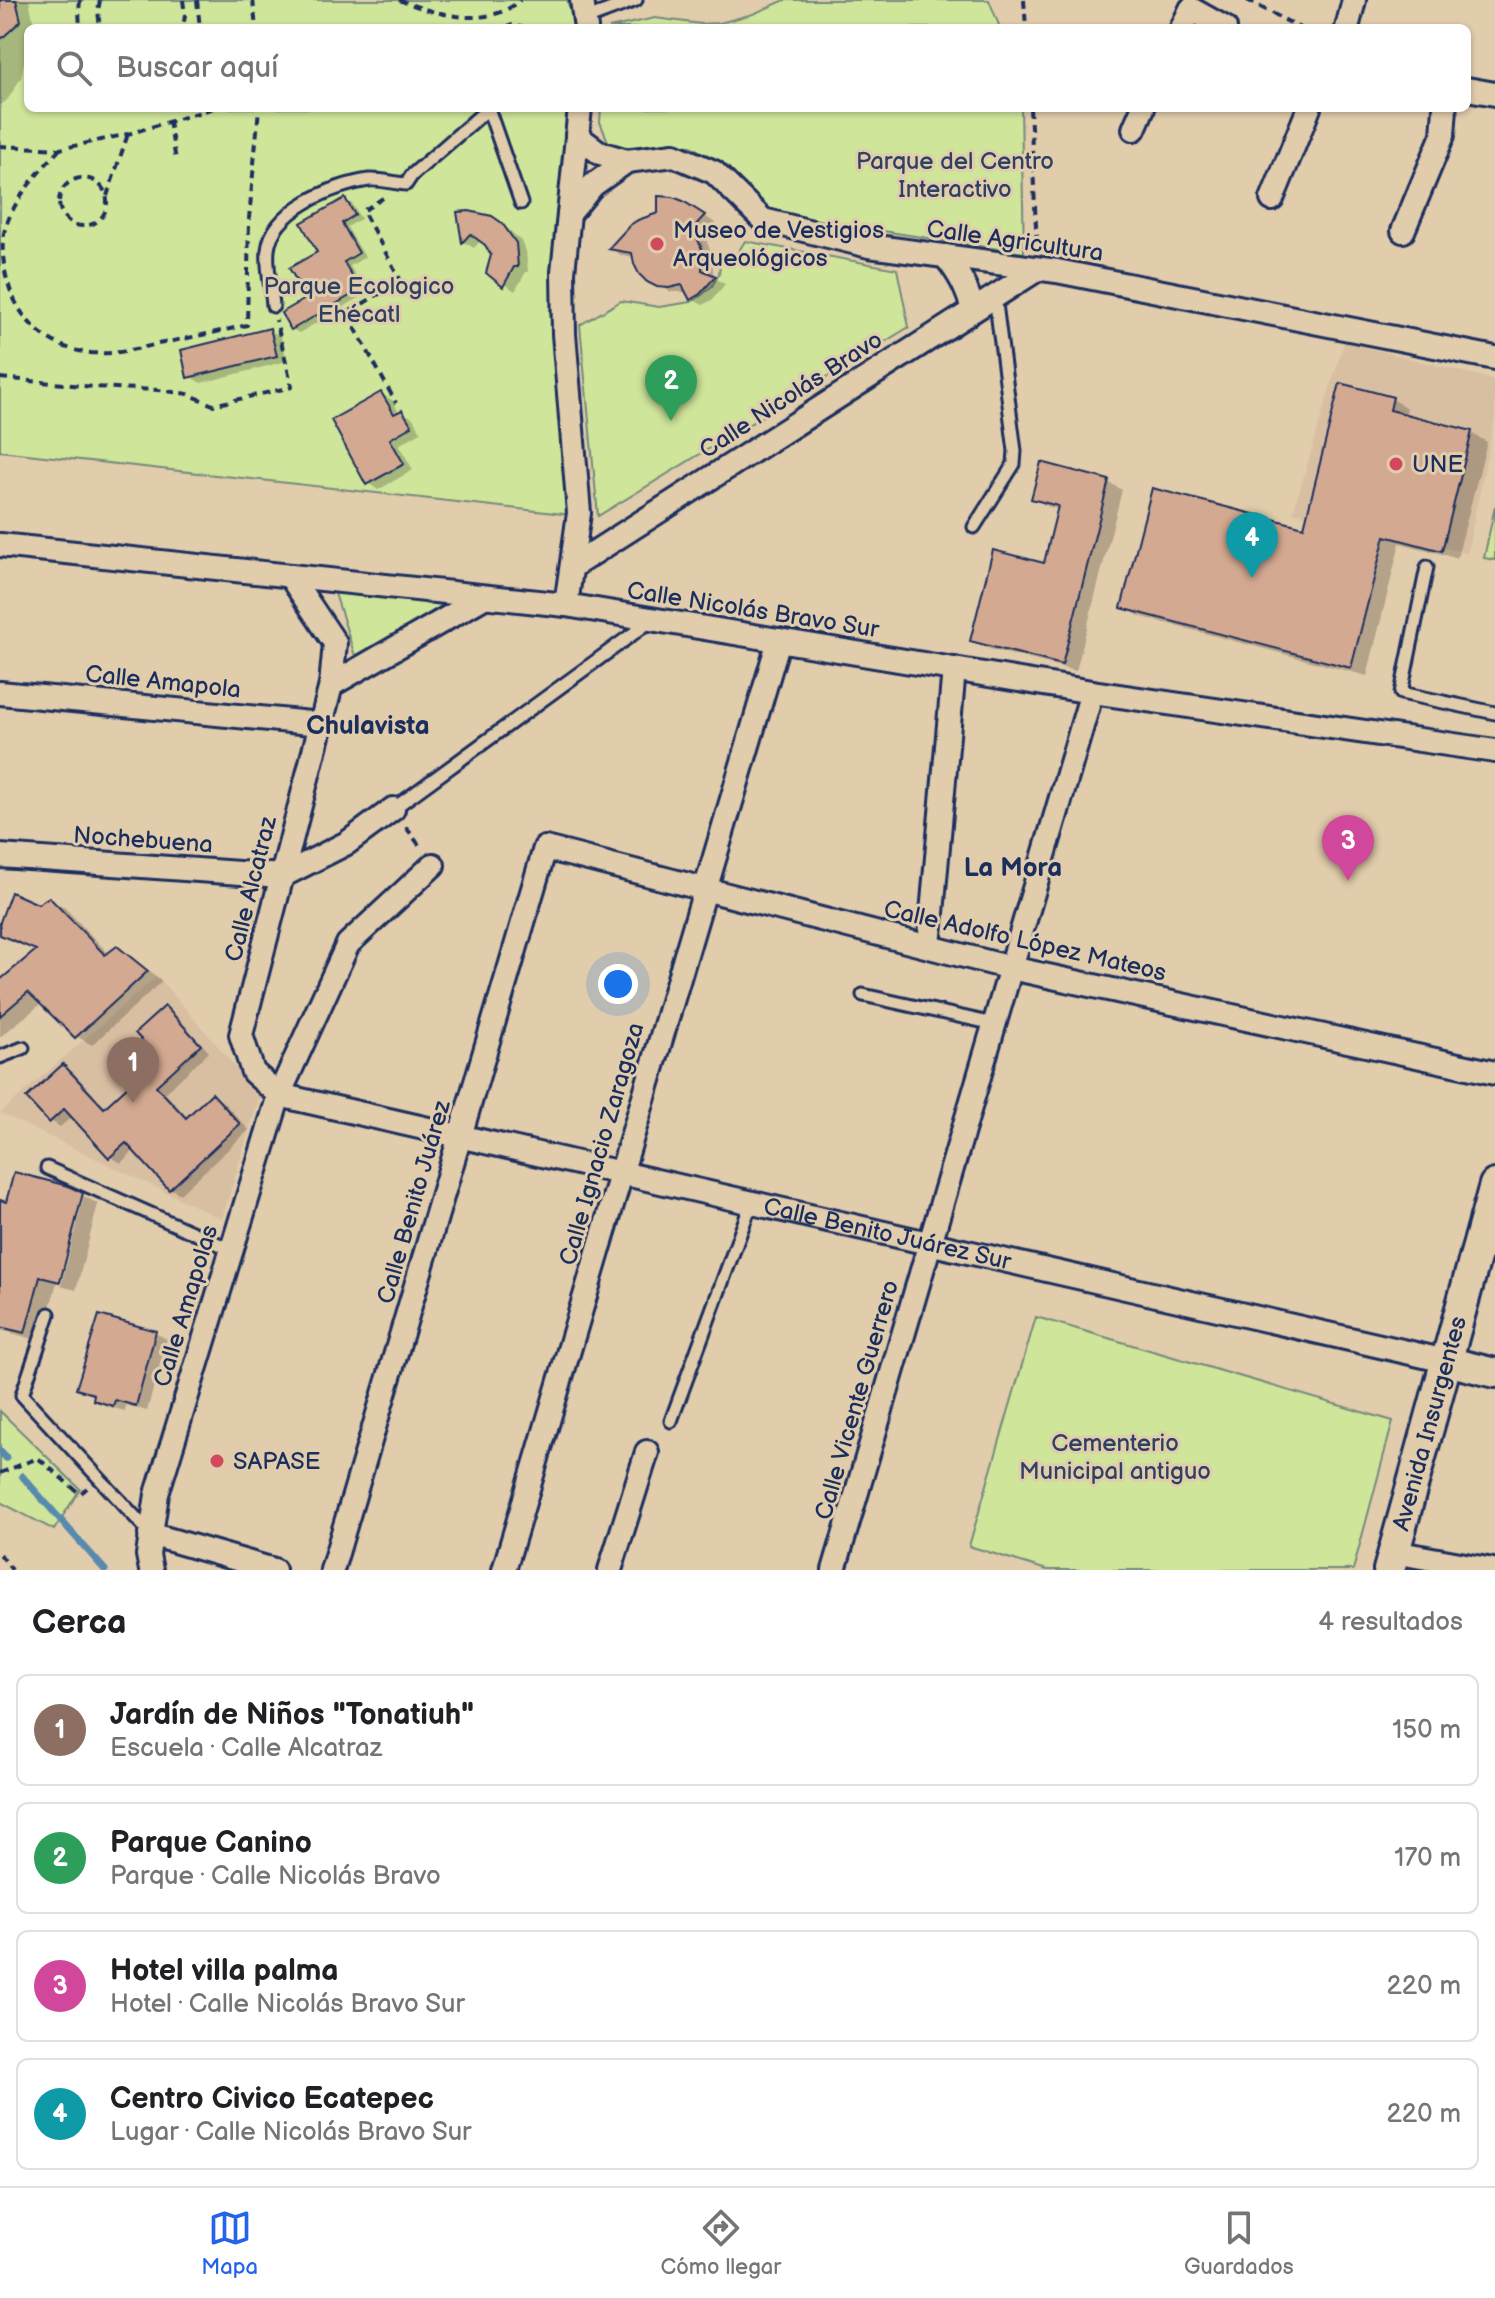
<!DOCTYPE html>
<html lang="es">
<meta charset="utf-8">
<style>
:root{--surface:#fff;--page:#f6f6f6;--text:#202124;--muted:#757577;--line:#e0e0e0;--accent:#2563eb}
body{margin:0;font-family:"Balsamiq Sans",sans-serif;background:var(--page);color:var(--text)}
.you{position:absolute;left:618px;top:984px;width:28px;height:28px;margin:-20px;border:6px solid #fff;border-radius:50%;background:#1a73e8;box-shadow:0 0 0 12px #1a73e833}
.badge{display:grid;place-items:center;width:52px;height:52px;border-radius:50%;background:var(--accent);color:#fff;font-size:26px;font-weight:700}
.pin{position:absolute;translate:-50% -66px;filter:drop-shadow(0 2px 4px #0008)}
.pin::after{content:'';position:absolute;top:42px;width:28px;height:24px;background:inherit;clip-path:polygon(0 0,100% 0,50% 100%)}
.list{margin:0;padding:0;list-style:none}
h2{display:flex;justify-content:space-between;align-items:center;height:104px;margin:0;padding:0 32px;font-size:34px}
h2 small{font-size:26px;font-weight:400;color:var(--muted)}
.list li{display:grid;grid-template-columns:52px 1fr auto;gap:24px;align-items:center;box-sizing:border-box;height:112px;margin:0 16px 16px;padding:0 16px;border:2px solid var(--line);border-radius:12px}
.list b{display:block;font-size:30px;white-space:nowrap}
.list p{margin:0;font-size:26px;white-space:nowrap;color:var(--muted)}
.list em{font-size:26px;font-style:normal;color:var(--muted)}
.icon{flex:none;width:44px;height:44px;fill:none;stroke:currentColor;stroke-width:2;stroke-linecap:round;stroke-linejoin:round}
.map{position:relative;flex:none;width:1495px;height:1570px;overflow:hidden}
.search{position:absolute;background:var(--surface);box-shadow:0 2px 6px #0004;left:24px;right:24px;top:24px;height:88px;display:flex;align-items:center;gap:20px;box-sizing:border-box;padding:0 28px;border-radius:12px;color:var(--muted);font-size:30px}
.sheet{height:616px;background:var(--surface)}
nav{display:flex;justify-content:space-around;align-items:center;box-sizing:border-box;height:112px;border-top:2px solid var(--line);background:var(--surface);font-size:22px;color:var(--muted)}
nav a{display:grid;justify-items:center;gap:4px}
nav .on{color:var(--accent)}
.map>svg:first-child{display:block}
.built{fill:#d9bfa2}
.green{fill:#cfe59a;stroke:#758a7c;stroke-width:2}
.shadow{fill:#0003}
.lines{fill:none;stroke-linecap:round;stroke-linejoin:round}
.stream{stroke:#598aae;stroke-width:7}
.building{fill:#d4a991;stroke:#1b2f5e;stroke-width:2}
.service-casing{stroke:#1b2f5e;stroke-width:17}
.minor-casing{stroke:#1b2f5e;stroke-width:28}
.tertiary-casing{stroke:#1b2f5e;stroke-width:34}
.secondary-casing{stroke:#1b2f5e;stroke-width:36}
.path{stroke:#1b2f5e;stroke-width:4;stroke-dasharray:8 6;stroke-linecap:butt}
.service{stroke:#e1ccab;stroke-width:11}
.minor{stroke:#e1ccab;stroke-width:22}
.tertiary{stroke:#e1ccab;stroke-width:28}
.secondary{stroke:#e1ccab;stroke-width:30}
.poi-dot{fill:#d1495b;stroke:#e1ccab;stroke-width:3}
.labels{text-anchor:middle;dominant-baseline:central;stroke-width:6;stroke-linejoin:round;paint-order:stroke}
.park-label{font-size:24px;fill:#2d4164;stroke:#e1ccab}
.poi-label{font-size:24px;fill:#1b2f5e;stroke:#e1ccab;text-anchor:start}
.street-label{font-size:24px;fill:#1b2f5e;stroke:#e1ccab}
.neighbourhood-label{font-size:26px;font-weight:bold;fill:#1b2f5e;stroke:#e1ccab}
</style>
<div class="map">
<svg width="1495" height="1570" viewBox="0 0 1495 1570">
<rect width="100%" height="100%" fill="#e1ccab"/>
<filter id="ink" filterUnits="userSpaceOnUse"><feTurbulence type="fractalNoise" baseFrequency=".0125" numOctaves="2"/><feDisplacementMap in="SourceGraphic" scale="16" xChannelSelector="R" yChannelSelector="G"/><feConvolveMatrix kernelMatrix="1 2 1 2 8 2 1 2 1" color-interpolation-filters="sRGB"/></filter>
<g filter="url(#ink)">
<!-- built -->
<path class="built" d="M 1344,342 L 1495,380 L 1495,417 L 1467,553 L 1293,512 Z
M 157,976 L 260,1095 L 222,1219 L 0,1113 Z"/>
<!-- green -->
<path class="green" d="M 0,0 L 567,0 L 576,28 L 28,28 L 28,108 L 573,108 L 550,310 L 573,515 L 0,451 Z
M 785,0 L 989,0 L 1000,28 L 609,28 L 655,18 L 701,24 L 720,23 L 753,14 Z
M 601,108 L 1021,108 L 1024,253 L 768,213 L 725,167 L 691,146 L 656,144 L 611,149 L 600,122 Z
M 745,241 L 897,269 L 909,327 L 598,516 L 580,325 L 621,301 L 659,307 L 691,302 L 702,295 L 712,286 L 719,274 L 721,256 L 737,254 Z
M 1495,506 L 1495,560 L 1484,558 Z
M 333,587 L 449,601 L 356,659 Z
M 1036,1317 L 1393,1421 L 1353,1570 L 1047,1570 L 969,1546 Z
M 0,1411 L 80,1489 L 54,1530 L 0,1502 Z"/>
<!-- shadow -->
<path class="shadow" d="M 0,0 L 29,0 L 35,28 L 28,28 L 28,42 L 21,78 L 8,99 L 0,106 Z
M 345,200 L 352,204 L 361,219 L 347,227 L 365,257 L 350,266 L 366,294 L 299,333 L 292,329 L 309,299 L 320,252 Z
M 693,208 L 715,223 L 704,235 L 713,257 L 713,277 L 725,284 L 712,300 L 703,305 L 691,299 L 688,292 L 671,292 L 648,280 L 635,257 L 621,255 L 611,249 Z
M 459,214 L 491,218 L 504,225 L 521,241 L 526,251 L 528,272 L 526,272 L 515,291 L 488,273 L 493,255 L 481,240 L 474,248 L 464,242 Z
M 270,330 L 281,337 L 287,361 L 201,383 L 189,376 Z
M 381,394 L 392,400 L 399,413 L 402,412 L 413,418 L 421,432 L 399,445 L 413,470 L 378,490 L 368,483 Z
M 1392,399 L 1407,408 L 1405,416 L 1471,433 L 1487,442 L 1457,558 L 1400,543 L 1367,676 L 1139,616 L 1124,607 L 1305,530 Z
M 1108,482 L 1122,490 L 1076,671 L 986,648 L 972,640 L 1046,565 L 1060,510 L 1047,506 L 1033,498 Z
M 49,899 L 65,908 L 109,954 L 117,948 L 132,957 L 162,981 L 92,1045 L 76,1036 L 42,1003 L 0,1037 L 0,983 L 38,952 L 0,934 L 0,927 Z
M 165,1008 L 175,1014 L 209,1052 L 165,1093 L 188,1118 L 213,1096 L 222,1101 L 249,1130 L 180,1194 L 170,1188 L 135,1149 L 121,1163 L 111,1157 L 73,1116 L 60,1127 L 51,1121 L 63,1067 L 73,1072 L 107,1109 L 161,1058 Z
M 81,1194 L 41,1341 L 0,1330 L 0,1202 L 8,1204 Z
M 84,1196 L 98,1204 L 76,1290 L 61,1286 Z
M 155,1333 L 167,1339 L 147,1411 L 126,1405 L 125,1411 L 106,1406 L 95,1400 L 96,1397 L 78,1388 Z"/>
<g class="lines">
<!-- stream -->
<path class="stream" d="M 0,1451 L 6,1458
M 22,1476 L 105,1570"/>
</g>
<!-- building -->
<path class="building" d="M 0,0 L 16,0 L 21,21 L 0,40 Z
M 658,196 L 673,197 L 683,201 L 705,215 L 693,228 L 702,249 L 702,270 L 716,276 L 700,294 L 690,300 L 682,285 L 669,288 L 657,287 L 647,282 L 639,274 L 634,264 L 632,253 L 608,249 L 630,225 L 638,220 L 658,213 Z
M 345,198 L 355,215 L 342,223 L 359,253 L 344,262 L 360,290 L 291,330 L 281,313 L 307,298 L 289,268 L 317,252 L 301,223 Z
M 469,211 L 492,216 L 502,223 L 516,243 L 518,267 L 514,267 L 503,287 L 486,273 L 491,255 L 485,245 L 470,234 L 462,243 L 457,212 Z
M 270,328 L 277,356 L 187,378 L 181,350 Z
M 1340,383 L 1393,397 L 1390,410 L 1472,431 L 1442,551 L 1385,536 L 1351,668 L 1121,608 L 1152,488 L 1304,527 Z
M 381,392 L 394,414 L 402,410 L 412,426 L 390,439 L 404,464 L 366,485 L 331,420 Z
M 1041,462 L 1109,480 L 1062,665 L 970,641 L 993,550 L 1044,563 L 1058,506 L 1031,499 Z
M 11,892 L 38,904 L 49,897 L 105,955 L 117,946 L 148,971 L 75,1038 L 28,992 L 0,1016 L 0,980 L 36,950 L 0,935 L 0,922 Z
M 165,1006 L 201,1045 L 156,1086 L 186,1118 L 212,1093 L 240,1124 L 169,1190 L 126,1143 L 109,1158 L 64,1109 L 49,1123 L 26,1098 L 63,1064 L 104,1108 L 158,1058 L 135,1033 Z
M 14,1172 L 68,1186 L 83,1193 L 60,1282 L 40,1277 L 25,1333 L 0,1327 L 0,1200 L 6,1202 Z
M 99,1315 L 156,1331 L 136,1406 L 115,1400 L 113,1406 L 93,1400 L 94,1394 L 76,1389 Z"/>
<g class="lines">
<!-- service casing -->
<g class="service-casing">
<path id="service" d="M 585,19 L 636,0
M 488,108 L 521,203
M 273,306 C 272,289 266,268 268,250 C 272,210 334,185 369,180 C 381,179 394,183 406,184 L 412,175 L 489,108
M 974,527 L 1014,464 L 1015,451 L 995,296
M 1427,567 L 1401,693 L 1495,713
M 393,809 L 652,620
M 863,995 L 994,1024
M 0,1057 L 23,1048
M 47,1168 L 230,1249
M 49,1314 L 22,1395 L 150,1533
M 671,1421 L 751,1204"/>
</g>
<!-- minor casing -->
<g class="minor-casing">
<g id="minor">
<path d="M 582,0 L 586,28"/>
<path d="M 1182,28 L 1191,9 L 1225,28"/>
<path d="M 1347,28 L 1354,0"/>
<path d="M 1467,89 L 1495,94"/>
<path d="M 1134,129 L 1143,108"/>
<path d="M 577,136 L 600,153 L 627,161"/>
<path d="M 1272,199 L 1309,108"/>
<path d="M 569,214 L 593,185 L 627,161 L 674,155 L 714,172 L 763,220 L 869,246 L 1057,271 L 1495,358"/>
<path d="M 1403,231 L 1443,135 L 1445,108"/>
<path d="M 945,256 C 959,273 967,288 973,310"/>
<path d="M 0,545 L 566,605 L 1092,692 L 1495,751"/>
<path d="M 573,566 L 1038,269"/>
<path d="M 566,605 L 579,513 L 564,334 L 563,272 L 580,108"/>
<path d="M 331,685 L 484,597"/>
<path d="M 0,693 L 321,724"/>
<path d="M 0,856 L 282,876 L 347,843 L 393,809"/>
<path d="M 929,946 L 954,669"/>
<path id="s1" d="M 279,1095 L 1446,1361"/>
<path d="M 279,1095 L 253,1072 L 241,1035 L 331,685 L 335,643 L 290,576"/>
<path d="M 150,1534 L 274,1570"/>
<path d="M 1394,1552 L 1493,1570"/>
<path d="M 151,1570 L 148,1555 L 157,1494 L 279,1095 L 348,944 L 433,865"/>
<path d="M 332,1570 L 545,848 L 1011,968 L 1495,1073"/>
<path d="M 504,1570 L 779,640"/>
<path d="M 610,1570 L 647,1452"/>
<path d="M 834,1570 L 1092,692"/>
</g>
</g>
<!-- tertiary casing -->
<g class="tertiary-casing">
<path id="tertiary" d="M 1446,1361 L 1495,1373"/>
</g>
<!-- secondary casing -->
<g class="secondary-casing">
<g id="secondary">
<path id="s2" d="M 1389,1570 L 1495,1185"/>
</g>
</g>
<!-- path -->
<path class="path" d="M 80,0 L 79,11 L 80,28
M 100,0 L 98,11 L 100,28
M 183,0 L 185,15 L 183,28
M 197,0 L 200,28
M 253,0 L 256,28
M 399,0 C 435,14 488,30 520,0
M 1024,0 L 1026,28
M 1247,0 L 1300,28
M 505,28 L 512,25 L 524,28
M 1030,108 L 1037,246
M 169,121 L 176,160
M 0,146 L 60,149 L 128,134 L 214,108
M 60,149 C 38,173 15,197 5,229 C 1,243 3,257 5,271 C 14,316 44,348 91,353 C 114,355 136,349 158,344 C 188,338 218,332 247,325 L 249,219 L 259,108
M59 202a24 24 0 1 1 48 0a24 24 0 1 1-48 0Z
M 107,196 L 128,134
M 383,198 L 363,211 L 401,281 L 347,313 L 396,403
M 0,378 L 94,387 L 158,390 L 188,394 L 213,405 L 292,387 L 276,320
M 406,827 L 422,849
M 0,1473 L 38,1458 L 80,1494 L 87,1488
M 0,1554 L 12,1570"/>
<!-- service -->
<use href="#service" class="service"/>
<!-- minor -->
<use href="#minor" class="minor"/>
<!-- tertiary -->
<use href="#tertiary" class="tertiary"/>
<!-- secondary -->
<use href="#secondary" class="secondary"/>
</g>
</g>
<!-- markers -->
<g class="poi-dot">
<circle cx="657" cy="244" r="8"/>
<circle cx="1396" cy="464" r="8"/>
<circle cx="217" cy="1461" r="8"/>
</g>
<g class="labels">
<!-- park labels -->
<g class="park-label">
<text x="955" y="161">Parque del Centro<tspan x="955" dy="28">Interactivo</tspan></text>
<text x="359" y="286">Parque Ecologico<tspan x="359" dy="28">Ehécatl</tspan></text>
<text x="1115" y="1443">Cementerio<tspan x="1115" dy="28">Municipal antiguo</tspan></text>
</g>
<!-- poi labels -->
<g class="poi-label">
<text x="673" y="230">Museo de Vestigios<tspan x="673" dy="28">Arqueológicos</tspan></text>
<text x="1412" y="464">UNE</text>
<text x="233" y="1461">SAPASE</text>
</g>
<!-- street labels -->
<g class="street-label">
<text transform="translate(1015 241) rotate(8)">Calle Agricultura</text>
<text transform="translate(791 395) rotate(-33)">Calle Nicolás Bravo</text>
<text transform="translate(753 610) rotate(9)">Calle Nicolás Bravo Sur</text>
<text transform="translate(163 682) rotate(6)">Calle Amapola</text>
<text transform="translate(143 840) rotate(4)">Nochebuena</text>
<text transform="translate(251 889) rotate(-76)">Calle Alcatraz</text>
<text transform="translate(1025 941) rotate(13)">Calle Adolfo López Mateos</text>
<text transform="translate(602 1144) rotate(-74)">Calle Ignacio Zaragoza</text>
<text transform="translate(414 1202) rotate(-74)">Calle Benito Juárez</text>
<text stroke="none"><textPath href="#s1" startOffset="624">Calle Benito Juárez Sur</textPath></text>
<text transform="translate(186 1306) rotate(-73)">Calle Amapolas</text>
<text transform="translate(857 1400) rotate(-74)">Calle Vicente Guerrero</text>
<text stroke="none"><textPath href="#s2" startOffset="152">Avenida Insurgentes</textPath></text>
</g>
<!-- neighbourhood labels -->
<g class="neighbourhood-label">
<text x="368" y="726">Chulavista</text>
<text x="1013" y="868">La Mora</text>
</g>
</g>
</svg>
<div class="you"></div>
<div class="pin badge" style="left:133px;top:1103px;background:#8d6e63">1</div>
<div class="pin badge" style="left:671px;top:421px;background:#2e9e5b">2</div>
<div class="pin badge" style="left:1348px;top:881px;background:#d1479c">3</div>
<div class="pin badge" style="left:1252px;top:578px;background:#0f9aa8">4</div>
<div class="search"><svg class="icon" aria-label="search" viewBox="0 0 24 24"><circle cx="10" cy="10" r="6"/><path d="M15 15l6 6"/></svg>Buscar aquí</div>
</div>
<section class="sheet">
<h2>Cerca<small>4 resultados</small></h2>
<ul class="list">
<li><span class="badge" style="background:#8d6e63">1</span><div><b>Jardín de Niños &quot;Tonatiuh&quot;</b><p>Escuela · Calle Alcatraz</p></div><em>150 m</em></li>
<li><span class="badge" style="background:#2e9e5b">2</span><div><b>Parque Canino</b><p>Parque · Calle Nicolás Bravo</p></div><em>170 m</em></li>
<li><span class="badge" style="background:#d1479c">3</span><div><b>Hotel villa palma</b><p>Hotel · Calle Nicolás Bravo Sur</p></div><em>220 m</em></li>
<li><span class="badge" style="background:#0f9aa8">4</span><div><b>Centro Civico Ecatepec</b><p>Lugar · Calle Nicolás Bravo Sur</p></div><em>220 m</em></li>
</ul>
</section>
<nav>
<a class="on"><svg class="icon" aria-label="map" viewBox="0 0 24 24"><path d="M3 6l6-2 6 2 6-2v14l-6 2-6-2-6 2zM9 4v14M15 6v14"/></svg>Mapa</a>
<a><svg class="icon" aria-label="directions" viewBox="0 0 24 24"><path d="M12 3l9 9-9 9-9-9zM9 14v-3h6M13 9l2 2-2 2"/></svg>Cómo llegar</a>
<a><svg class="icon" aria-label="saved" viewBox="0 0 24 24"><path d="M7 4h10v16l-5-4-5 4z"/></svg>Guardados</a>
</nav>
